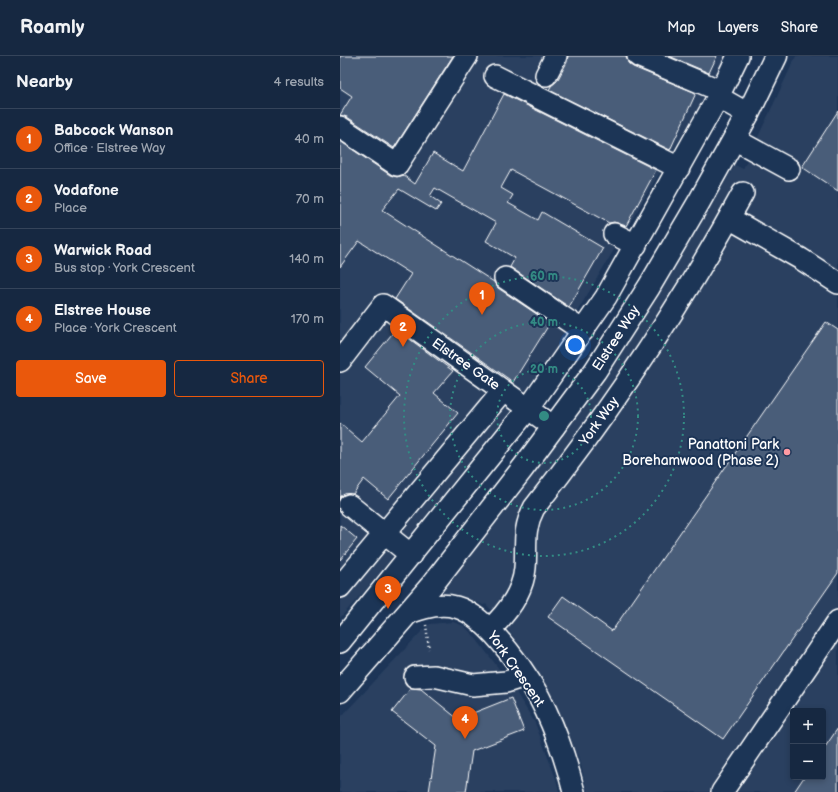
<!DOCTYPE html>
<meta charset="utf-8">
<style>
:root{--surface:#162841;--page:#23344c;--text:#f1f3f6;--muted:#9ea6b1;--line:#35445a;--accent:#ea580c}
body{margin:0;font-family:"Balsamiq Sans",sans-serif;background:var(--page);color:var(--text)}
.controls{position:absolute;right:12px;bottom:12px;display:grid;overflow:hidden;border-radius:4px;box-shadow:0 2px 6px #0003}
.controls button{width:36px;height:36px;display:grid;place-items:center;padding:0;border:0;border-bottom:1px solid var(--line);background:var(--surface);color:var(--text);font:20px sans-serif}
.you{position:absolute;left:235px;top:289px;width:14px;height:14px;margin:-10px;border:3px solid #fff;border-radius:50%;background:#1a73e8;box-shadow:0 0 0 6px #1a73e833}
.badge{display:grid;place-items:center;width:26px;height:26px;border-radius:50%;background:var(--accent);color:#fff;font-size:13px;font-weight:700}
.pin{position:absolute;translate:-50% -33px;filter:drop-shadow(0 1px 2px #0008)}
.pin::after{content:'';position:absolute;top:21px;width:14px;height:12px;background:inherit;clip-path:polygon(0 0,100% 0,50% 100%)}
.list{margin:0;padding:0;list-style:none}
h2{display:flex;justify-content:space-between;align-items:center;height:52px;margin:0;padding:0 16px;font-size:17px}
h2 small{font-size:13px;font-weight:400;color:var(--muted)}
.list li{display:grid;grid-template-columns:26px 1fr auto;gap:12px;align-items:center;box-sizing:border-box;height:60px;padding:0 16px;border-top:1px solid var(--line)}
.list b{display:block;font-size:15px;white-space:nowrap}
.list p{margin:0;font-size:13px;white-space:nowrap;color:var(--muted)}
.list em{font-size:13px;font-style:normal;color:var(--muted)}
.actions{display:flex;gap:8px;padding:12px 16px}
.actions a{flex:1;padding:9px 0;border:1px solid var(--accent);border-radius:4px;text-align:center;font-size:14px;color:var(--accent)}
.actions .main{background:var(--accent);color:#fff}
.map{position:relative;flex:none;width:498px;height:736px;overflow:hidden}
header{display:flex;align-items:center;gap:24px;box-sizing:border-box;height:56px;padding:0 20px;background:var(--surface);border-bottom:1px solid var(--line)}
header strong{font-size:19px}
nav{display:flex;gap:22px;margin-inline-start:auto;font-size:14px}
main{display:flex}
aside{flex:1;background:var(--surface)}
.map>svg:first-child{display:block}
.built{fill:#2a4161;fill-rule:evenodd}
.building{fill:#4a5d79;stroke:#fff}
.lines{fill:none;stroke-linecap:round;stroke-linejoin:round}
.minor-casing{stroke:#fff;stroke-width:24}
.major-casing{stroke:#fff;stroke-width:25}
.path{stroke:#fff;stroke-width:2.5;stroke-dasharray:1 3;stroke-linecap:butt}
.minor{stroke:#1d3557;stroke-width:21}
.major{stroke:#1d3557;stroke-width:22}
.ring{fill:none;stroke:#338b84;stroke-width:2;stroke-dasharray:2 4}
.poi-dot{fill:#ff9aa2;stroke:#1d3557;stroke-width:1.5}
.labels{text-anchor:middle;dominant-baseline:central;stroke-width:4;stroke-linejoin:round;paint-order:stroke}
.street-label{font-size:14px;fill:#fff;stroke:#1d3557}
.poi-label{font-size:14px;fill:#fff;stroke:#1d3557;text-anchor:end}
.centre{fill:#338b84;stroke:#1d3557;stroke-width:2}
.ring-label{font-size:12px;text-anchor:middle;font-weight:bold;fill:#338b84;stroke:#1d3557;stroke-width:4;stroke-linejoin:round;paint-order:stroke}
</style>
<header>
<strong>Roamly</strong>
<nav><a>Map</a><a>Layers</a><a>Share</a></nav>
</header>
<main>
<aside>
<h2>Nearby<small>4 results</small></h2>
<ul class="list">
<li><span class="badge">1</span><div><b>Babcock Wanson</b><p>Office · Elstree Way</p></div><em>40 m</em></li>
<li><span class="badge">2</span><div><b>Vodafone</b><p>Place</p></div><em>70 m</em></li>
<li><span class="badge">3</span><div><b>Warwick Road</b><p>Bus stop · York Crescent</p></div><em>140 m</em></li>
<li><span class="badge">4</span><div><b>Elstree House</b><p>Place · York Crescent</p></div><em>170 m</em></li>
</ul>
<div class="actions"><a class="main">Save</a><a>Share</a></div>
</aside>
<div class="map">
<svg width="498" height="736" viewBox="0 0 498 736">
<rect width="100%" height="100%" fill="#1d3557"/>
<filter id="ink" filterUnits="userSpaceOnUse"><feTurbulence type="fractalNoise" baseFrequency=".025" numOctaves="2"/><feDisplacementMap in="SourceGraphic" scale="8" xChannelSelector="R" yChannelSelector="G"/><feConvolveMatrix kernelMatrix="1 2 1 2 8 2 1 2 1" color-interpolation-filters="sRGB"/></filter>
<g filter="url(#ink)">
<!-- built -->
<path class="built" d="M 0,0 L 386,0 L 378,19 L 200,318 L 28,531 L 0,562 Z
M 456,0 L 498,0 L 498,736 L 247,736 L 240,705 L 189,603 L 170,576 L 146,548 L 143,549 L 129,543 L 115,541 L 97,542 L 179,438 L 290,283 L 331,218 L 395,109 L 403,113 ZM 453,655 L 483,655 L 483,721 L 453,721 Z
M 113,566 L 124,570 L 134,580 L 172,630 L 195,667 L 216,723 L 219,736 L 0,736 L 0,662 L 82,575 L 90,568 Z"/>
<!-- building -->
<path class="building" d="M 0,0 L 113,0 L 54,92 L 7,61 L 0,59 L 12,40 L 0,32 Z
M 228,0 L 286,0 L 288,7 L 293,11 L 356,37 L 330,94 L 209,34 L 211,30 L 217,25 L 227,6 Z
M 329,0 L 377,0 L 369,17 Z
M 164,38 L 316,114 L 286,170 L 274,166 L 269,167 L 171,114 L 161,132 L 173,139 L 168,147 L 198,164 L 202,156 L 263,192 L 229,251 L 170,211 L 175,202 L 146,185 L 156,167 L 95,132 L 90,140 L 101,148 L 96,155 L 59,133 L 42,154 L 154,226 L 158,232 L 210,267 L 173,326 L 55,243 L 71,218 L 19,185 L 0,211 L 0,85 L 50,119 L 57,121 L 63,119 L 75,128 L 93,97 L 123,115 Z
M 498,55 L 498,135 L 462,111 Z
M 486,266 L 498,274 L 498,517 L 383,683 L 208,561 L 223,540 L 272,575 Z
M 56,273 L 113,315 L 94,337 L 118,357 L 48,443 L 24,423 L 13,438 L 5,438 L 0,441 L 0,367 L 22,386 L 60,340 L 25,311 Z
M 0,469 L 17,483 L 0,504 Z
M 71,632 L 81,633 L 118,663 L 171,642 L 184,675 L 132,695 L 126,736 L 89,736 L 96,690 L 52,656 Z
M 498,672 L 498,736 L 454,736 L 464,721 L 483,721 L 483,694 Z"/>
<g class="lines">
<!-- minor casing -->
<g class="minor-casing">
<path id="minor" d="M 298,0 L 381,35
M 206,19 L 216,0
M 155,20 L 339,112
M 378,41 L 408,58
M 0,71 L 57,109 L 127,0
M 394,83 L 449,113
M 389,162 L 461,203 L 498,227
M 274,178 L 296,189
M 165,222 L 243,275
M 0,305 L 43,249 L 214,371
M 9,449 L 71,499
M 0,531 L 163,335
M 68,557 C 84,552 99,546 116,551 C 149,560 192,624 206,655 C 218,681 227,708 234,736
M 150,573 C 167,557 183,536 185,512 C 187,489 182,475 194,452 C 272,353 342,248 403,137
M 0,586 L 188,353 L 266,241 L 378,41 L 398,0
M 75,621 L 94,620 L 133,629 L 166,626 L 185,620
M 382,736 L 498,565"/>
</g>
<!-- major casing -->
<g class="major-casing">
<path id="major" d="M 0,635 L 92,529 L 183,412 L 255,315 L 309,231 L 359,146 L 408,58 L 436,0"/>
</g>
<!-- path -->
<path class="path" d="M 86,569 L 89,593"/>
<!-- minor -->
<use href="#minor" class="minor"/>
<!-- major -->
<use href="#major" class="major"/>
</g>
</g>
<!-- distance rings -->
<g class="ring">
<circle cx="204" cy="360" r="47"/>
<circle cx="204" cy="360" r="94"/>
<circle cx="204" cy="360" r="140"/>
</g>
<!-- markers -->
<circle class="poi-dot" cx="447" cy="396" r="4"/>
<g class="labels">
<!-- street labels -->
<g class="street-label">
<text transform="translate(276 282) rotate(-57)">Elstree Way</text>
<text transform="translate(126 308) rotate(35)">Elstree Gate</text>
<text transform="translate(259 365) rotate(-54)">York Way</text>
<text transform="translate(176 613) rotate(55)">York Crescent</text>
</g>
<!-- poi labels -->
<g class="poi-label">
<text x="439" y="388">Panattoni Park<tspan x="439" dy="16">Borehamwood (Phase 2)</tspan></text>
</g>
</g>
<circle cx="204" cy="360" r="6" class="centre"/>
<g class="ring-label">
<text x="204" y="224">60 m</text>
<text x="204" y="270">40 m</text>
<text x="204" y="317">20 m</text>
</g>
</svg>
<div class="controls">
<button>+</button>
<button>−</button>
</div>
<div class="you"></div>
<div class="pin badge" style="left:142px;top:259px">1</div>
<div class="pin badge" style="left:63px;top:291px">2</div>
<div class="pin badge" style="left:48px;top:553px">3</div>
<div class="pin badge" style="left:125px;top:683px">4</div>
</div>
</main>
